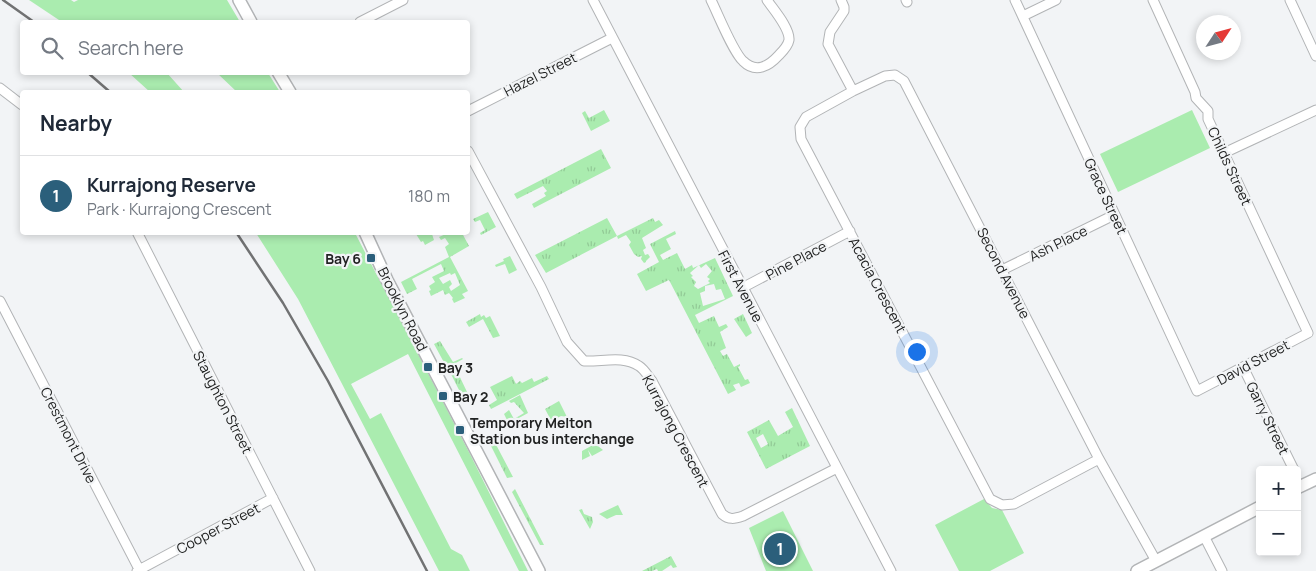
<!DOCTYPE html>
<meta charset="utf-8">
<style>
:root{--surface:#fff;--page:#f6f6f7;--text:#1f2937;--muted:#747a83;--line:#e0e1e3;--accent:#2b5f7b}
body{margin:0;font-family:Manrope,sans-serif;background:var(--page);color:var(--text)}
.controls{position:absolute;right:15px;bottom:15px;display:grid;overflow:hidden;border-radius:5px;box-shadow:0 2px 8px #0003}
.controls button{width:45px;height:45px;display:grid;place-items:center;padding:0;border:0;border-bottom:1px solid var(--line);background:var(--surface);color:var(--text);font:25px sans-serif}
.compass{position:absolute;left:1196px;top:15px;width:45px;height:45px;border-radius:50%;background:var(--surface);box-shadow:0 2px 8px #0003;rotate:54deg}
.you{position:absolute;left:916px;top:351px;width:18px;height:18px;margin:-12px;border:4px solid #fff;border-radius:50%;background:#1a73e8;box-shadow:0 0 0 8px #1a73e833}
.badge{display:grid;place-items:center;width:32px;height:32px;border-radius:50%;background:var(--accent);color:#fff;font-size:16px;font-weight:700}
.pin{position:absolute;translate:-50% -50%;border:2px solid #fff;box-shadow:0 1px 5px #0006}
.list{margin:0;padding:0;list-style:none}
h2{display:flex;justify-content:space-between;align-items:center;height:65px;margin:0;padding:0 20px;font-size:21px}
h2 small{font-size:16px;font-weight:400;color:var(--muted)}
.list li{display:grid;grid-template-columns:32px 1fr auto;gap:15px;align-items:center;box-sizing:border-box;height:80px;padding:0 20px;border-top:1px solid var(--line)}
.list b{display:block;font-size:19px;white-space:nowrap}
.list p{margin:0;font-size:16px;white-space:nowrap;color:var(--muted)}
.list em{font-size:16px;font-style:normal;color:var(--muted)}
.icon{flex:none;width:28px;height:28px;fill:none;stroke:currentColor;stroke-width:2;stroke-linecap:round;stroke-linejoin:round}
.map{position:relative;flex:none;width:1316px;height:571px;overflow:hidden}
.search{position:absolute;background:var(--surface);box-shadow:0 2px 8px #0003;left:20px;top:20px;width:450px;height:55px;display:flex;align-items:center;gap:12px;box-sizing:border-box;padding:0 18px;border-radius:5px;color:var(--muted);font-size:19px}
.panel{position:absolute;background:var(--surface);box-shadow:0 2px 8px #0003;left:20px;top:90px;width:450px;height:145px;border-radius:5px}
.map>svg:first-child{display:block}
.grass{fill:url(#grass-tufts);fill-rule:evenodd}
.park{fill:#aaecaf}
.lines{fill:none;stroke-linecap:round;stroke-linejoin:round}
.minor-casing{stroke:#b2b4b6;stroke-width:11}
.tertiary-casing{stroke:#b2b4b6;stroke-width:14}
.minor{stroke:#fff;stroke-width:9}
.tertiary{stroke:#fff;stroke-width:11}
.rail{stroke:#717273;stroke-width:2.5}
.poi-dot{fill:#2b5f7b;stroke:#f2f4f6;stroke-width:2}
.labels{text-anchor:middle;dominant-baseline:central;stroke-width:4.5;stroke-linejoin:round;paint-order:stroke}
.street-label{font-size:14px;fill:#212222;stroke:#f2f4f6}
.poi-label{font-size:14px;font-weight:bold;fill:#212222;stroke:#f2f4f6;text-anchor:start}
</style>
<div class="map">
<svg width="1316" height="571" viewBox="0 0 1316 571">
<defs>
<pattern id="grass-tufts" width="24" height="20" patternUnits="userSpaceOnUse" patternTransform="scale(1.25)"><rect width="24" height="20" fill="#aaecaf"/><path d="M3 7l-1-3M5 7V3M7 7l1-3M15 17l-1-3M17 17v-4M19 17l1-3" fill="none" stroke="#92ca96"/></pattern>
</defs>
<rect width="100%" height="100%" fill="#f2f4f6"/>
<!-- grass -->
<path class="grass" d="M 604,110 L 610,121 L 591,131 L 582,113 L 585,111 L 589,118 Z
M 601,149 L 611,168 L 534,208 L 532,204 L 546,196 L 544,193 L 547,191 L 543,186 L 517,199 L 514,194 Z
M 488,212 L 496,227 L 481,235 L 480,233 L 485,230 L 480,220 L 475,222 L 473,219 Z
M 607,218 L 617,236 L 653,218 L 655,222 L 659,220 L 663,225 L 642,238 L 646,248 L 643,250 L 645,255 L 648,254 L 650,257 L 646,261 L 646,262 L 644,263 L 641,259 L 642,256 L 638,257 L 634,254 L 629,245 L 631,242 L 626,235 L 618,239 L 617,236 L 546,273 L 535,255 Z
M 675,231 L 676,234 L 666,239 L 671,249 L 660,255 L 663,260 L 677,253 L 685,269 L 692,265 L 693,268 L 715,258 L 733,296 L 695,315 L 699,323 L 714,316 L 719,327 L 726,324 L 728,327 L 720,332 L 726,348 L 720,351 L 723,356 L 727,354 L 734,367 L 740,364 L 740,366 L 738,367 L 745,380 L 748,379 L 750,383 L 741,387 L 739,383 L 733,385 L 736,390 L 728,394 L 669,280 L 646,291 L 637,274 L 659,262 L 650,244 ZM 706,264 L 712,271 L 707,277 L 710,279 L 708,281 L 710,283 L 698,289 L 694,286 L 696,282 L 691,277 L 693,276 L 690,273 L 699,265 L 701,268 ZM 714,284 L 716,290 L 721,289 L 725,299 L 703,306 L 700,293 L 705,291 L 705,286 Z
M 418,233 L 434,233 L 432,234 L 434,240 L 425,245 L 423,241 L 421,242 L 416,234 Z
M 448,233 L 462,233 L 469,246 L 450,257 L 468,291 L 462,294 L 465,298 L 454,303 L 452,299 L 453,298 L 449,293 L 445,295 L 443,290 L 431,296 L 429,291 L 431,290 L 429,286 L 435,282 L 432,277 L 444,271 L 441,264 L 412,279 L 417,289 L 407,294 L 401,282 L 449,257 L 445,247 L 449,244 L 445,238 L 441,240 L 439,237 ZM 450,273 L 451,275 L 455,273 L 460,285 L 451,291 L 449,287 L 452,284 L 450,280 L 443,284 L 439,278 Z
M 510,256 L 517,270 L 509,274 L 505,264 L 496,267 L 495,265 L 504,261 L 503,259 Z
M 480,314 L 481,317 L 484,315 L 486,318 L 490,316 L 500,336 L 493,338 L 483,319 L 469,327 L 466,322 Z
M 743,314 L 752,333 L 746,337 L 734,319 Z
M 440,341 L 453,362 L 462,358 L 463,359 L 447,368 L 434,344 Z
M 465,364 L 466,366 L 457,371 L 468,394 L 462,396 L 450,372 Z
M 512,376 L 516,384 L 520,381 L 522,383 L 532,378 L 534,382 L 547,376 L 549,379 L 491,409 L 489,405 L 497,400 L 490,387 Z
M 520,395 L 528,413 L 506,425 L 506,423 L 508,422 L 504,414 L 509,410 L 514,419 L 524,413 L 514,402 L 511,403 L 509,401 Z
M 559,401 L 567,417 L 561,416 L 555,419 L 553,424 L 545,409 Z
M 792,408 L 810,446 L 766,469 L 747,432 L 769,420 L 778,436 L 793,427 L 785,412 ZM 763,434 L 768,444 L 761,448 L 756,438 Z
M 492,437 L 513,477 L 507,478 L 488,440 Z
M 593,445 L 598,446 L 603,450 L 592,456 L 588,450 L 590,456 L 582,460 L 582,451 Z
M 515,489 L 544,545 L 540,545 L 512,492 Z
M 618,505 L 623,515 L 616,515 L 607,519 L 599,514 Z
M 582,509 L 584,514 L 592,517 L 593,522 L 590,529 L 579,510 Z
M 671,556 L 677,567 L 673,568 L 671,565 L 662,571 L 658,571 L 657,569 L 652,571 L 642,571 Z"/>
<!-- park -->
<path class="park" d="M 29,0 L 71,0 L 74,2 L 78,0 L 227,0 L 240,22 L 62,22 Z
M 129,73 L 167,73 L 184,92 L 150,92 Z
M 217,73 L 268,73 L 280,92 L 237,92 Z
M 1192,110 L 1210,148 L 1118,192 L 1100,154 Z
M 256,233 L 355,233 L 470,454 L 528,571 L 519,571 L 408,354 L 351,384 L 370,419 L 381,413 L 451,549 L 462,555 L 470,571 L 439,571 L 298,299 Z
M 984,499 L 992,508 L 1002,510 L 1024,553 L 990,571 L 959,571 L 935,525 Z
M 783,511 L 813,571 L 766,571 L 749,528 Z"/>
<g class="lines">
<!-- minor casing -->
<g class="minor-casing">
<path id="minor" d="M 593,0 L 891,571
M 711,0 C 718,14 733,52 743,61 C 756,74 769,66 779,55 C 783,51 788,46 789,40 C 790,28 773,9 767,0
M 841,0 L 844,7 L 844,11 L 830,32 L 828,44 L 853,91 L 885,76 L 895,75 L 904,81 L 1099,459 L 1156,561
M 906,0 L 907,2
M 1015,0 L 1197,391 L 1308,333 L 1208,119 L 1208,111 L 1196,98 L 1195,92 L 1153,0
M 1290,0 L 1316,56
M 1023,16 L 1056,0
M 360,22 L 403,0
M 0,88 L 22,105
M 853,91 L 806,117 L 800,127 L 801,139 L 990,499 L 1002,505 L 1014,504 L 1099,459
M 468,111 L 612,38
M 468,151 L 541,287 L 567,342 L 584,361 C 602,362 623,355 639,366 C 644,369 648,376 652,381 L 722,514 C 729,520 734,519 743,516 L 837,468
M 1224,153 L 1316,110
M 137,232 L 310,571
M 1002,270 L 1114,215
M 742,288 L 850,231
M 0,301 L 140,571
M 1243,367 L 1294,470
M 1204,536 L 1222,571
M 137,571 L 273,498"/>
</g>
<!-- tertiary casing -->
<g class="tertiary-casing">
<path id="tertiary" d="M 239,0 L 251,22
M 278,72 L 290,92
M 365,232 L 387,280 L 539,571
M 1297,488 L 1316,479
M 1137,571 L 1260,507"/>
</g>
<!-- minor -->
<use href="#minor" class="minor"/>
<!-- tertiary -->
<use href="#tertiary" class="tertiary"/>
<!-- rail -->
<path class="rail" d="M 3,0 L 34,22
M 87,72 L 110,92
M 236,232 L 283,303 L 328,381 L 427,571"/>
</g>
<!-- markers -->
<g class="poi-dot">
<rect x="366" y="253" width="10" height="10" rx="2.5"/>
<rect x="423" y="362" width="10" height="10" rx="2.5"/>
<rect x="438" y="391" width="10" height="10" rx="2.5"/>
<rect x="455" y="425" width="10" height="10" rx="2.5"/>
</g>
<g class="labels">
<!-- street labels -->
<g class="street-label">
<text transform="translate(540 74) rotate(-27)">Hazel Street</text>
<text transform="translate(1230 166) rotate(65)">Childs Street</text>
<text transform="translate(1106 196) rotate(65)">Grace Street</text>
<text transform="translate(1058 243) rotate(-26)">Ash Place</text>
<text transform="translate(796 260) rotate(-28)">Pine Place</text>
<text transform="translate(1004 273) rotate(63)">Second Avenue</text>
<text transform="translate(878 285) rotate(62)">Acacia Crescent</text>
<text transform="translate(741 286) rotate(62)">First Avenue</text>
<text transform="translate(403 309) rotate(63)">Brooklyn Road</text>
<text transform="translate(1253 362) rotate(-28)">David Street</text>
<text transform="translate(223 402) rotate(63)">Staughton Street</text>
<text transform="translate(1268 418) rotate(64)">Garry Street</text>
<text transform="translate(676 431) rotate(62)">Kurrajong Crescent</text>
<text transform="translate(69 435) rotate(63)">Crestmont Drive</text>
<text transform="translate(218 528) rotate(-28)">Cooper Street</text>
</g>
<!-- poi labels -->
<g class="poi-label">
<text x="361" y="258" text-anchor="end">Bay 6</text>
<text x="438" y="367">Bay 3</text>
<text x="453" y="396">Bay 2</text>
<text x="470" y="422">Temporary Melton<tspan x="470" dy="16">Station bus interchange</tspan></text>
</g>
</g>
</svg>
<div class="controls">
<button>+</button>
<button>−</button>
</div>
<svg class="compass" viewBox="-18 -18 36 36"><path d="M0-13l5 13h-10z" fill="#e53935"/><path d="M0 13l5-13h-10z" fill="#747a83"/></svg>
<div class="you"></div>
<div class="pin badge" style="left:780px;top:549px">1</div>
<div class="search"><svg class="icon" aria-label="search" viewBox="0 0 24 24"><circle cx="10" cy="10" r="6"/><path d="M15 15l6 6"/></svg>Search here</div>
<section class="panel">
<h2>Nearby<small></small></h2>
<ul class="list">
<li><span class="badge">1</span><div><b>Kurrajong Reserve</b><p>Park · Kurrajong Crescent</p></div><em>180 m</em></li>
</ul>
</section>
</div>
